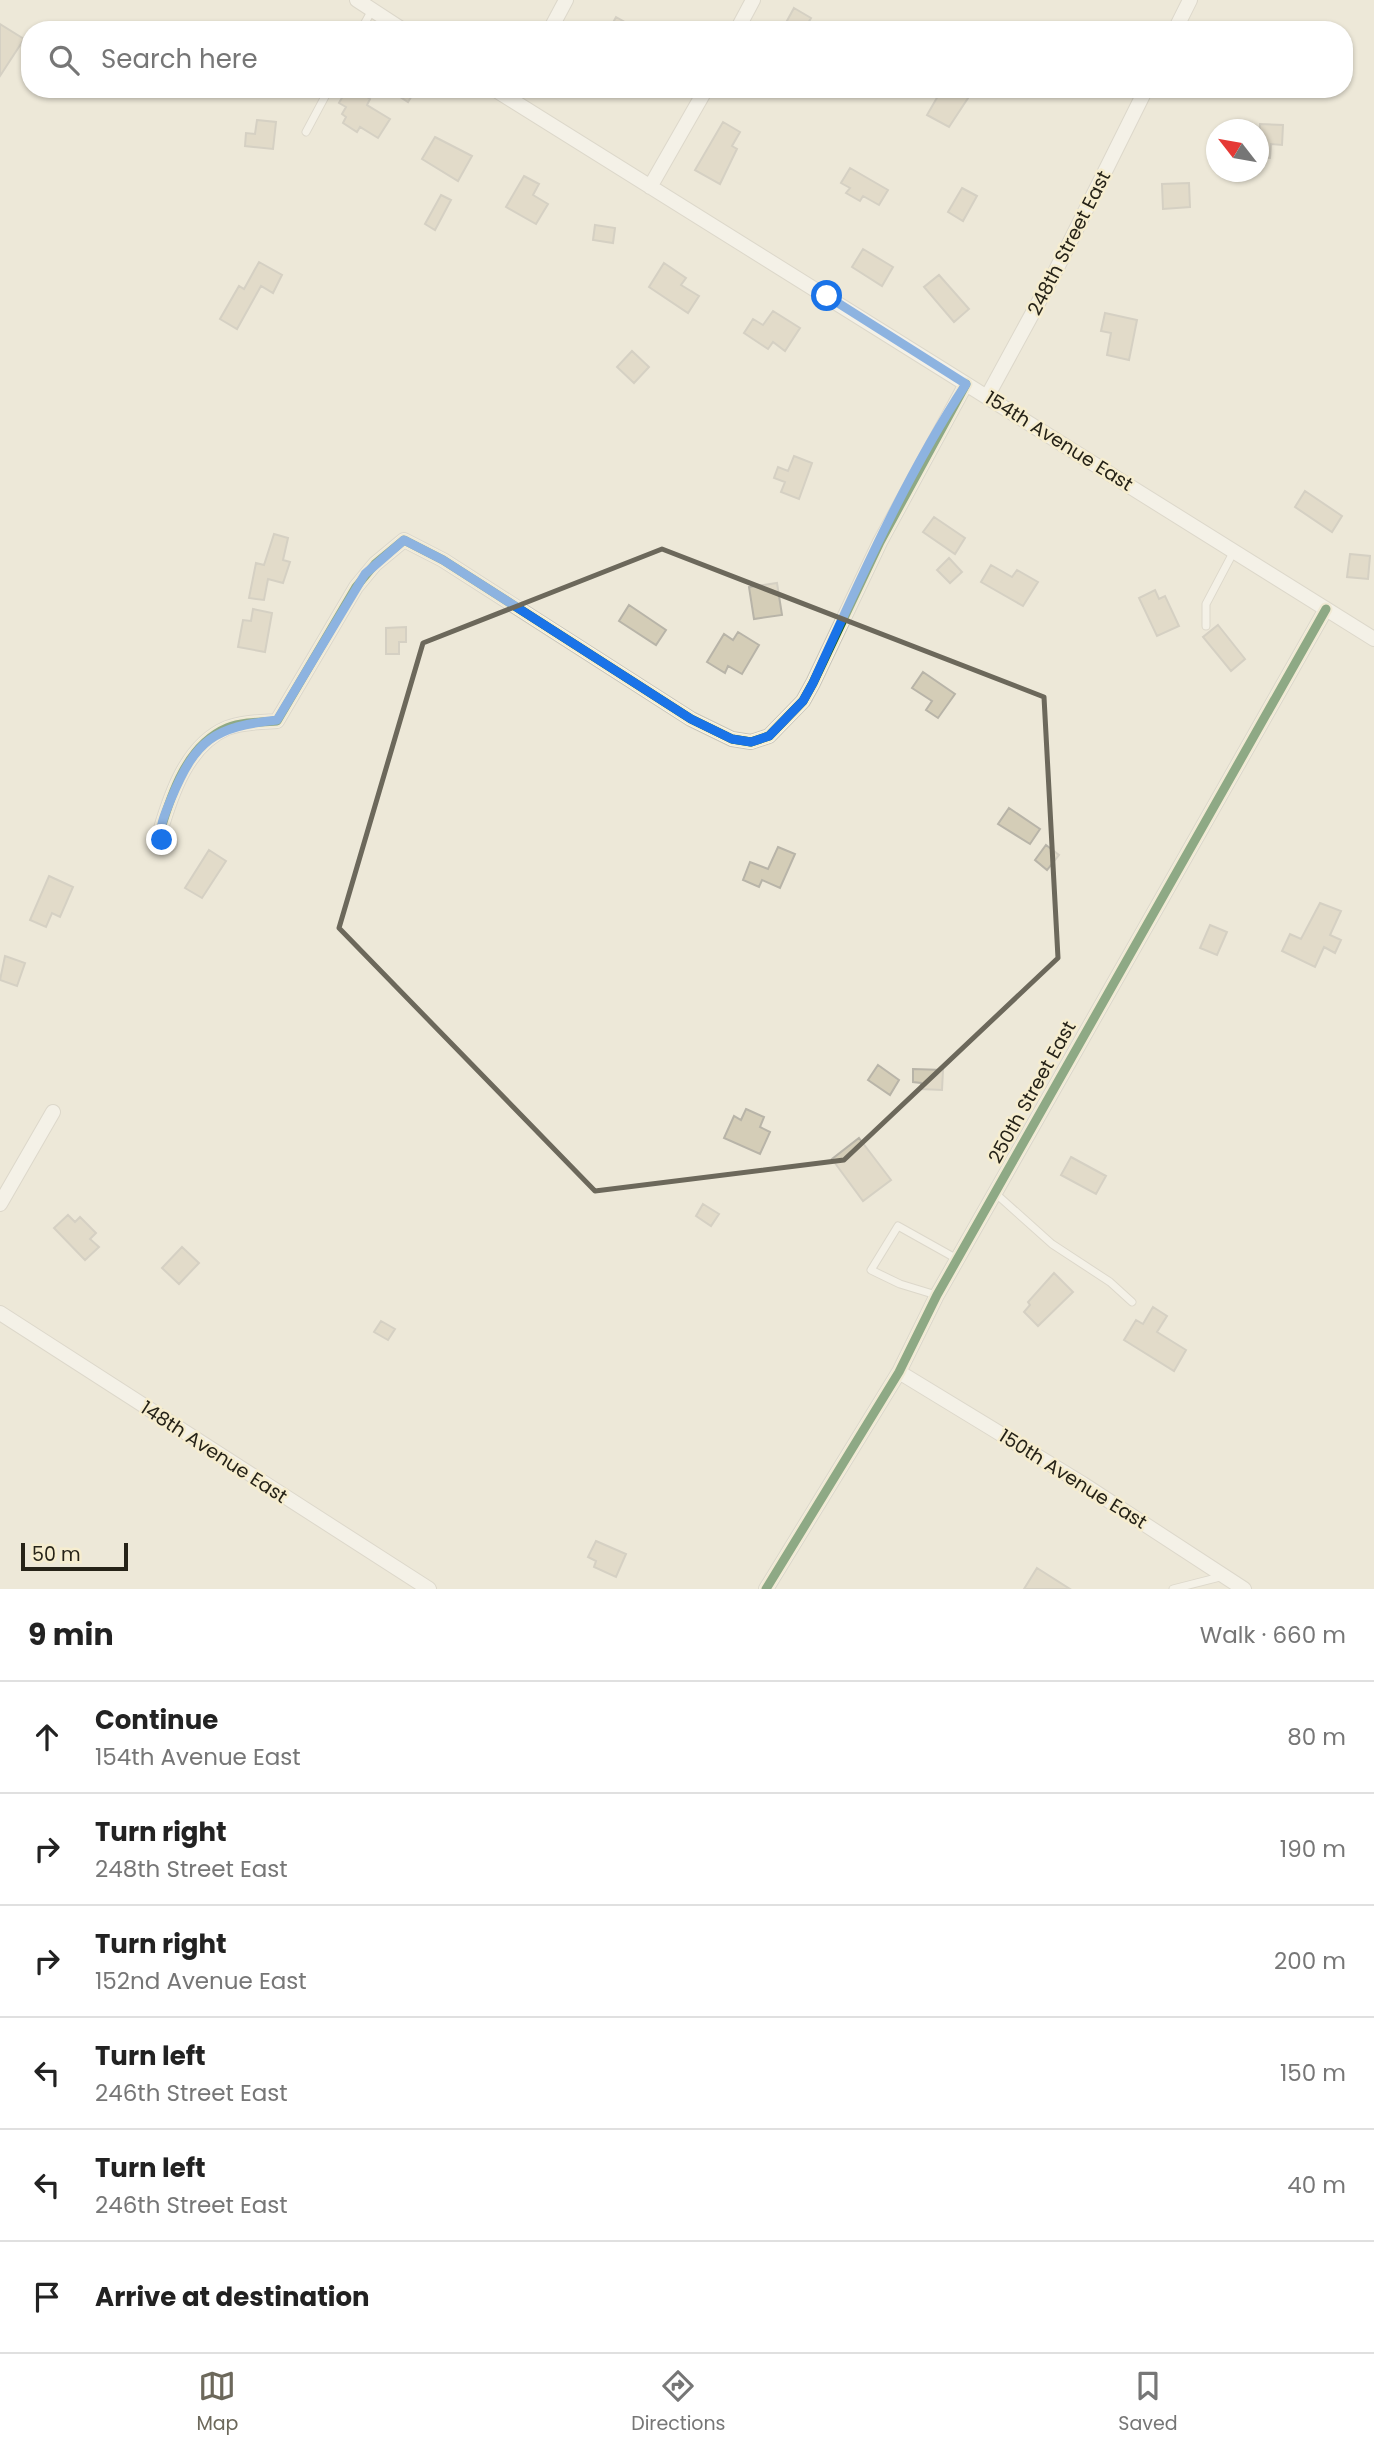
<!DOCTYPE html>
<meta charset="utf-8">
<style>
:root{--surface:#fff;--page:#f2f2f2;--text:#222;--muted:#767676;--line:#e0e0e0;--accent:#6c685b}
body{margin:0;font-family:Poppins,sans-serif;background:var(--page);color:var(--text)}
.compass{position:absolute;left:1206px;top:119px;width:63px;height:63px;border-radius:50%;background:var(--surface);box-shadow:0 2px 5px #0004;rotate:301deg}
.scale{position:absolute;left:21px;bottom:18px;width:107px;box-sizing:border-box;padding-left:7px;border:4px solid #262318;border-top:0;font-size:19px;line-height:24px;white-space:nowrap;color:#262318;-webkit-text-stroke:5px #f6edcf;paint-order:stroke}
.stop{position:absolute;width:21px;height:21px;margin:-16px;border:5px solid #1a73e8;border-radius:50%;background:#fff}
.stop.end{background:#1a73e8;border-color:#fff;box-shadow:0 2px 7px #0008}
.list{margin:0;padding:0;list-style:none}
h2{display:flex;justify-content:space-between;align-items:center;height:91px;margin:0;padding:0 28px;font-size:30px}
h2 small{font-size:23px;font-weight:400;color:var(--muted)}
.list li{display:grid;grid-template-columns:46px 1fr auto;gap:21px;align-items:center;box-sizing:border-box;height:112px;padding:0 28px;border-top:2px solid var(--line)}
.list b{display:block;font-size:26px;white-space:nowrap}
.list p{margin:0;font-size:23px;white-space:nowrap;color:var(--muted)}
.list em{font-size:23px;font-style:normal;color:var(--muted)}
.icon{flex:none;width:38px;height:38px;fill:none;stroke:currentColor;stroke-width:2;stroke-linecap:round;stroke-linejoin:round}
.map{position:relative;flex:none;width:1374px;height:1589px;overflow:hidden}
.search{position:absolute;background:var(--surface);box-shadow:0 2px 5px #0004;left:21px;right:21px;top:21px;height:77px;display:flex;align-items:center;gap:18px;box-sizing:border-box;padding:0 24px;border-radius:28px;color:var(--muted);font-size:26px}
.sheet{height:763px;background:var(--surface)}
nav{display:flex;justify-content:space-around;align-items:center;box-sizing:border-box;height:98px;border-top:2px solid var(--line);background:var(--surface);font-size:19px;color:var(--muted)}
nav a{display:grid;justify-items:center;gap:4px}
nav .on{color:var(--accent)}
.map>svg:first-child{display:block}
.building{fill:#d4cdb7;stroke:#b8b4a8;stroke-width:2}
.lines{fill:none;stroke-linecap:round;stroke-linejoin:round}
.lane-casing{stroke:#c9c5b8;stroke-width:9}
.street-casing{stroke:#c9c5b8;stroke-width:16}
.lane{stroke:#fcfcf9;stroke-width:7}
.street{stroke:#fcfcf9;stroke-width:14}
.cycleway-casing{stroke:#f6edcf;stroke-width:13}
.cycleway{stroke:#1b5e20;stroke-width:9}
.route{stroke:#1a73e8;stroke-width:9}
.marked{fill:none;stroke:#6c685b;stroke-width:5;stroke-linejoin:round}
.labels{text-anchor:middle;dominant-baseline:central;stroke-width:5;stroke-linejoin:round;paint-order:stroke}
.street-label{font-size:19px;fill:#262318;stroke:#f6edcf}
</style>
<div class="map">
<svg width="1374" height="1589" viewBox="0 0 1374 1589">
<rect width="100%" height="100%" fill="#ede8d8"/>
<!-- building -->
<path class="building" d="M 794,8 L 811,18 L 804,30 L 782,30 Z
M 616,17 L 639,30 L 609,30 Z
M 0,24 L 24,39 L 0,76 Z
M 347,89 L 354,89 L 370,99 L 367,105 L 390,119 L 378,138 L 360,127 L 357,132 L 343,123 L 346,117 L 342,114 L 346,107 L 339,103 Z
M 388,89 L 416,89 L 408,102 Z
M 942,89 L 974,89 L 949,127 L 927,115 Z
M 257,120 L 276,122 L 273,149 L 245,146 L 246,133 L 255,134 Z
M 723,122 L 740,132 L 732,146 L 737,149 L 720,184 L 695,170 Z
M 1260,124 L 1283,125 L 1282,145 L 1271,144 L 1270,158 L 1258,157 Z
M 435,137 L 472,156 L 458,181 L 422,159 Z
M 850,168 L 888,190 L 879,205 L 863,196 L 860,201 L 846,193 L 850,188 L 841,183 Z
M 524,176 L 539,184 L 533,195 L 548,204 L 536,224 L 506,207 Z
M 1189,183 L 1190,207 L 1163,209 L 1162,184 Z
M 962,188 L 977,196 L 963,221 L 948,212 Z
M 441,195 L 451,200 L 435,230 L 425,224 Z
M 595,225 L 615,228 L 613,243 L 593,240 Z
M 863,249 L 893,267 L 882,286 L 852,267 Z
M 259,262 L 282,275 L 273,293 L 261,286 L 237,329 L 220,319 L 239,286 L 244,289 Z
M 664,263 L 686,278 L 681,285 L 699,296 L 688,313 L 649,287 Z
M 939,275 L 969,309 L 954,322 L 924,287 Z
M 773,311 L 800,328 L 785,351 L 773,342 L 768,349 L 744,333 L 753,319 L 763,325 Z
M 1105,313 L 1137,320 L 1129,360 L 1107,355 L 1111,333 L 1101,331 Z
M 632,351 L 649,367 L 634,383 L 617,367 Z
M 794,456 L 812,463 L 799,499 L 781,492 L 785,482 L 774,478 L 778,467 L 788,471 Z
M 1305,491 L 1342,516 L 1332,532 L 1295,507 Z
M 934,517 L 965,538 L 955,554 L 923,532 Z
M 274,534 L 288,538 L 283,560 L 290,562 L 283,583 L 268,579 L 264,600 L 249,598 L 256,563 L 264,565 Z
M 1350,554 L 1370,556 L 1368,579 L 1347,577 Z
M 949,558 L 962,572 L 950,583 L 937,570 Z
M 991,565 L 1012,577 L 1017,570 L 1038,582 L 1023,606 L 981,582 Z
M 777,583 L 782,615 L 754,619 L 749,587 Z
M 1155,590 L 1159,599 L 1165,596 L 1179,626 L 1157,636 L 1139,598 Z
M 629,605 L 666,630 L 656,645 L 619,621 Z
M 253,609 L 272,613 L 265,652 L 238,647 L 243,620 L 251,621 Z
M 1218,625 L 1245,659 L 1231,671 L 1203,637 Z
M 406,627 L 406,642 L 399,642 L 399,654 L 386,654 L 386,628 Z
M 738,632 L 759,645 L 742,674 L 728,666 L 725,673 L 707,662 L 724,634 L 733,640 Z
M 923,672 L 955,694 L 938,718 L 926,710 L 932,701 L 912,688 Z
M 1009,808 L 1040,829 L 1030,844 L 998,824 Z
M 1046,845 L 1059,855 L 1047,870 L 1035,860 Z
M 778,847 L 795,854 L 780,888 L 762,880 L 759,887 L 743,880 L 750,862 L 768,869 Z
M 209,850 L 226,861 L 202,898 L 185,888 Z
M 49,876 L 73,887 L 60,917 L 52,913 L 46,927 L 30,920 Z
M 1320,903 L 1341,911 L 1330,935 L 1341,940 L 1335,953 L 1324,947 L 1315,967 L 1282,951 L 1290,934 L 1301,939 Z
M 1210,925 L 1227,932 L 1217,955 L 1200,948 Z
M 5,956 L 25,963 L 17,986 L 0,980 Z
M 878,1065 L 899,1080 L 890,1095 L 868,1080 Z
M 913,1069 L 943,1070 L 942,1090 L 921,1089 L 921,1083 L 913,1082 Z
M 746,1109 L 764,1117 L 760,1127 L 770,1132 L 760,1154 L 724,1138 L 734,1116 L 741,1120 Z
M 859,1138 L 891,1180 L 863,1201 L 832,1159 Z
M 1071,1157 L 1106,1176 L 1096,1194 L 1061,1175 Z
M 703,1204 L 719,1214 L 711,1226 L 696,1216 Z
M 68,1215 L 75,1222 L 80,1217 L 96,1233 L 90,1239 L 99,1247 L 85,1260 L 54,1228 Z
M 182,1247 L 199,1263 L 179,1284 L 162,1268 Z
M 1054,1273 L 1073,1292 L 1038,1326 L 1024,1312 L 1030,1305 L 1028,1302 Z
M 1153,1307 L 1167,1316 L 1157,1332 L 1186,1350 L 1174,1371 L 1124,1340 L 1136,1320 L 1143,1324 Z
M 381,1321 L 395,1329 L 388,1340 L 374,1332 Z
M 596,1541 L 626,1554 L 616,1577 L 594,1567 L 596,1561 L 588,1557 Z
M 1037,1568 L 1070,1589 L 1024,1589 Z"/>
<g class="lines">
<!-- lane casing -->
<g class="lane-casing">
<path id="lane" d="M 361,30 L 372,10
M 306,132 L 329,89
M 1206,626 L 1206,604 L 1234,551
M 995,1193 L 1052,1244 L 1110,1282 L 1132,1302
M 936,1295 L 900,1284 L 871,1270 L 898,1226 L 957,1259
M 1173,1589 L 1224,1576"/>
</g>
<!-- street casing -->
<g class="street-casing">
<path id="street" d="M 357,0 L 403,30
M 550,30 L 566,0
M 737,30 L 753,0
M 1175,30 L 1190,0
M 494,89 L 1374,639
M 650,187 L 706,89
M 988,395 L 1055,272 L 1146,89
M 170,844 L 162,840 L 160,832 C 171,794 187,745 227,728 C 242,722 261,722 277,721 L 356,587 L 375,564 L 404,540 L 443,560 L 691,719 L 732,739 L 751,742 L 769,736 L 803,701 L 813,683 L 880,542 L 966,384
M 0,1204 L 53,1112
M 0,1313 L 429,1589
M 899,1372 L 1083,1484 L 1244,1589
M 766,1589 L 899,1372 L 937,1295 L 1326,609"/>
</g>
<!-- lane -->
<use href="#lane" class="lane"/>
<!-- street -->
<use href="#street" class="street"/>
<!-- cycleway casing -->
<g class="cycleway-casing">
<path id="cycleway" d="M 170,844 L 162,840 L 160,832 C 171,794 187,745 227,728 C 242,722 261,722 277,721 L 356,587 L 375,564 L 404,540 L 443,560 L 691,719 L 732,739 L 751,742 L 769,736 L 803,701 L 813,683 L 880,542 L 966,384
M 766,1589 L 899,1372 L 937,1295 L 1326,609"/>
</g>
<!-- cycleway -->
<use href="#cycleway" class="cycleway"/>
</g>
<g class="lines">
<!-- route -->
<path class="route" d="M 162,840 C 158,827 166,812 171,799 C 196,739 214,727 277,720 L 365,574 L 404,540 L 443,560 L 691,719 L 732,739 L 751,742 L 769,736 L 803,701 L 813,683 C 859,582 905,477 966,384 L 827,296"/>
</g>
<!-- marked area -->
<path d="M0 0H1374V1589H0ZM 662,549 L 1044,697 L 1058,958 L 844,1160 L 595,1191 L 339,928 L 423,643 Z" fill="#ede8d8" fill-opacity=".55" fill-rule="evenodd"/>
<path class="marked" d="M 662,549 L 1044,697 L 1058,958 L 844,1160 L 595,1191 L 339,928 L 423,643 Z"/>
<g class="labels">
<!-- street labels -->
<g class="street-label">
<text transform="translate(1069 243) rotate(-63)">248th Street East</text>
<text transform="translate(1059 441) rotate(32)">154th Avenue East</text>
<text transform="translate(1032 1092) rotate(-61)">250th Street East</text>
<text transform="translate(214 1452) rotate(33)">148th Avenue East</text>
<text transform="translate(1073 1479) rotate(32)">150th Avenue East</text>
</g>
</g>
</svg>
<svg class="compass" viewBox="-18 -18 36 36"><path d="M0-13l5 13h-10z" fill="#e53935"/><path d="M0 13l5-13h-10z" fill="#767676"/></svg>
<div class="scale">50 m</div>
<div class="stop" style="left:827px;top:296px"></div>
<div class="stop end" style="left:162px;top:840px"></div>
<div class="search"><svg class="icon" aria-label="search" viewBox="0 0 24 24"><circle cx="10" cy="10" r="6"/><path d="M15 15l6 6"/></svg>Search here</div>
</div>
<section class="sheet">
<h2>9 min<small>Walk · 660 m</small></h2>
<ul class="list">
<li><svg class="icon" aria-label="ahead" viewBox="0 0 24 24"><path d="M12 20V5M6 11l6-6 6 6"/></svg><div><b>Continue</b><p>154th Avenue East</p></div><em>80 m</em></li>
<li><svg class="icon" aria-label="right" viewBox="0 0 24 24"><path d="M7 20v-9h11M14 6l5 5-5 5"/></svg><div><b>Turn right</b><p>248th Street East</p></div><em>190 m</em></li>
<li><svg class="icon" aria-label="right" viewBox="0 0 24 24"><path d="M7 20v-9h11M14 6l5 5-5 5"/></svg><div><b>Turn right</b><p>152nd Avenue East</p></div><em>200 m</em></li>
<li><svg class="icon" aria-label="left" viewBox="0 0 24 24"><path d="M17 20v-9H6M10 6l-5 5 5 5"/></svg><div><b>Turn left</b><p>246th Street East</p></div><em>150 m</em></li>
<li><svg class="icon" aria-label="left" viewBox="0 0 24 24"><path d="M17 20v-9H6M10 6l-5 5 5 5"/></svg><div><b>Turn left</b><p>246th Street East</p></div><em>40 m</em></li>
<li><svg class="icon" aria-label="arrive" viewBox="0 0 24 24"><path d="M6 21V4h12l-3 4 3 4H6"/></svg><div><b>Arrive at destination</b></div></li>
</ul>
</section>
<nav>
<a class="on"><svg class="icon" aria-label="map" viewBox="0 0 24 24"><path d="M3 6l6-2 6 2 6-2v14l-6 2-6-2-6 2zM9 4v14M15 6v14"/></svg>Map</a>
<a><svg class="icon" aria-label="directions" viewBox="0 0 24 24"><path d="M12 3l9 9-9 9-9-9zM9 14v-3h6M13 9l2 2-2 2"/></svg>Directions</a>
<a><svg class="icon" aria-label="saved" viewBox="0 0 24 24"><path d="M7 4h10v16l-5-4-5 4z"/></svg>Saved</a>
</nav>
